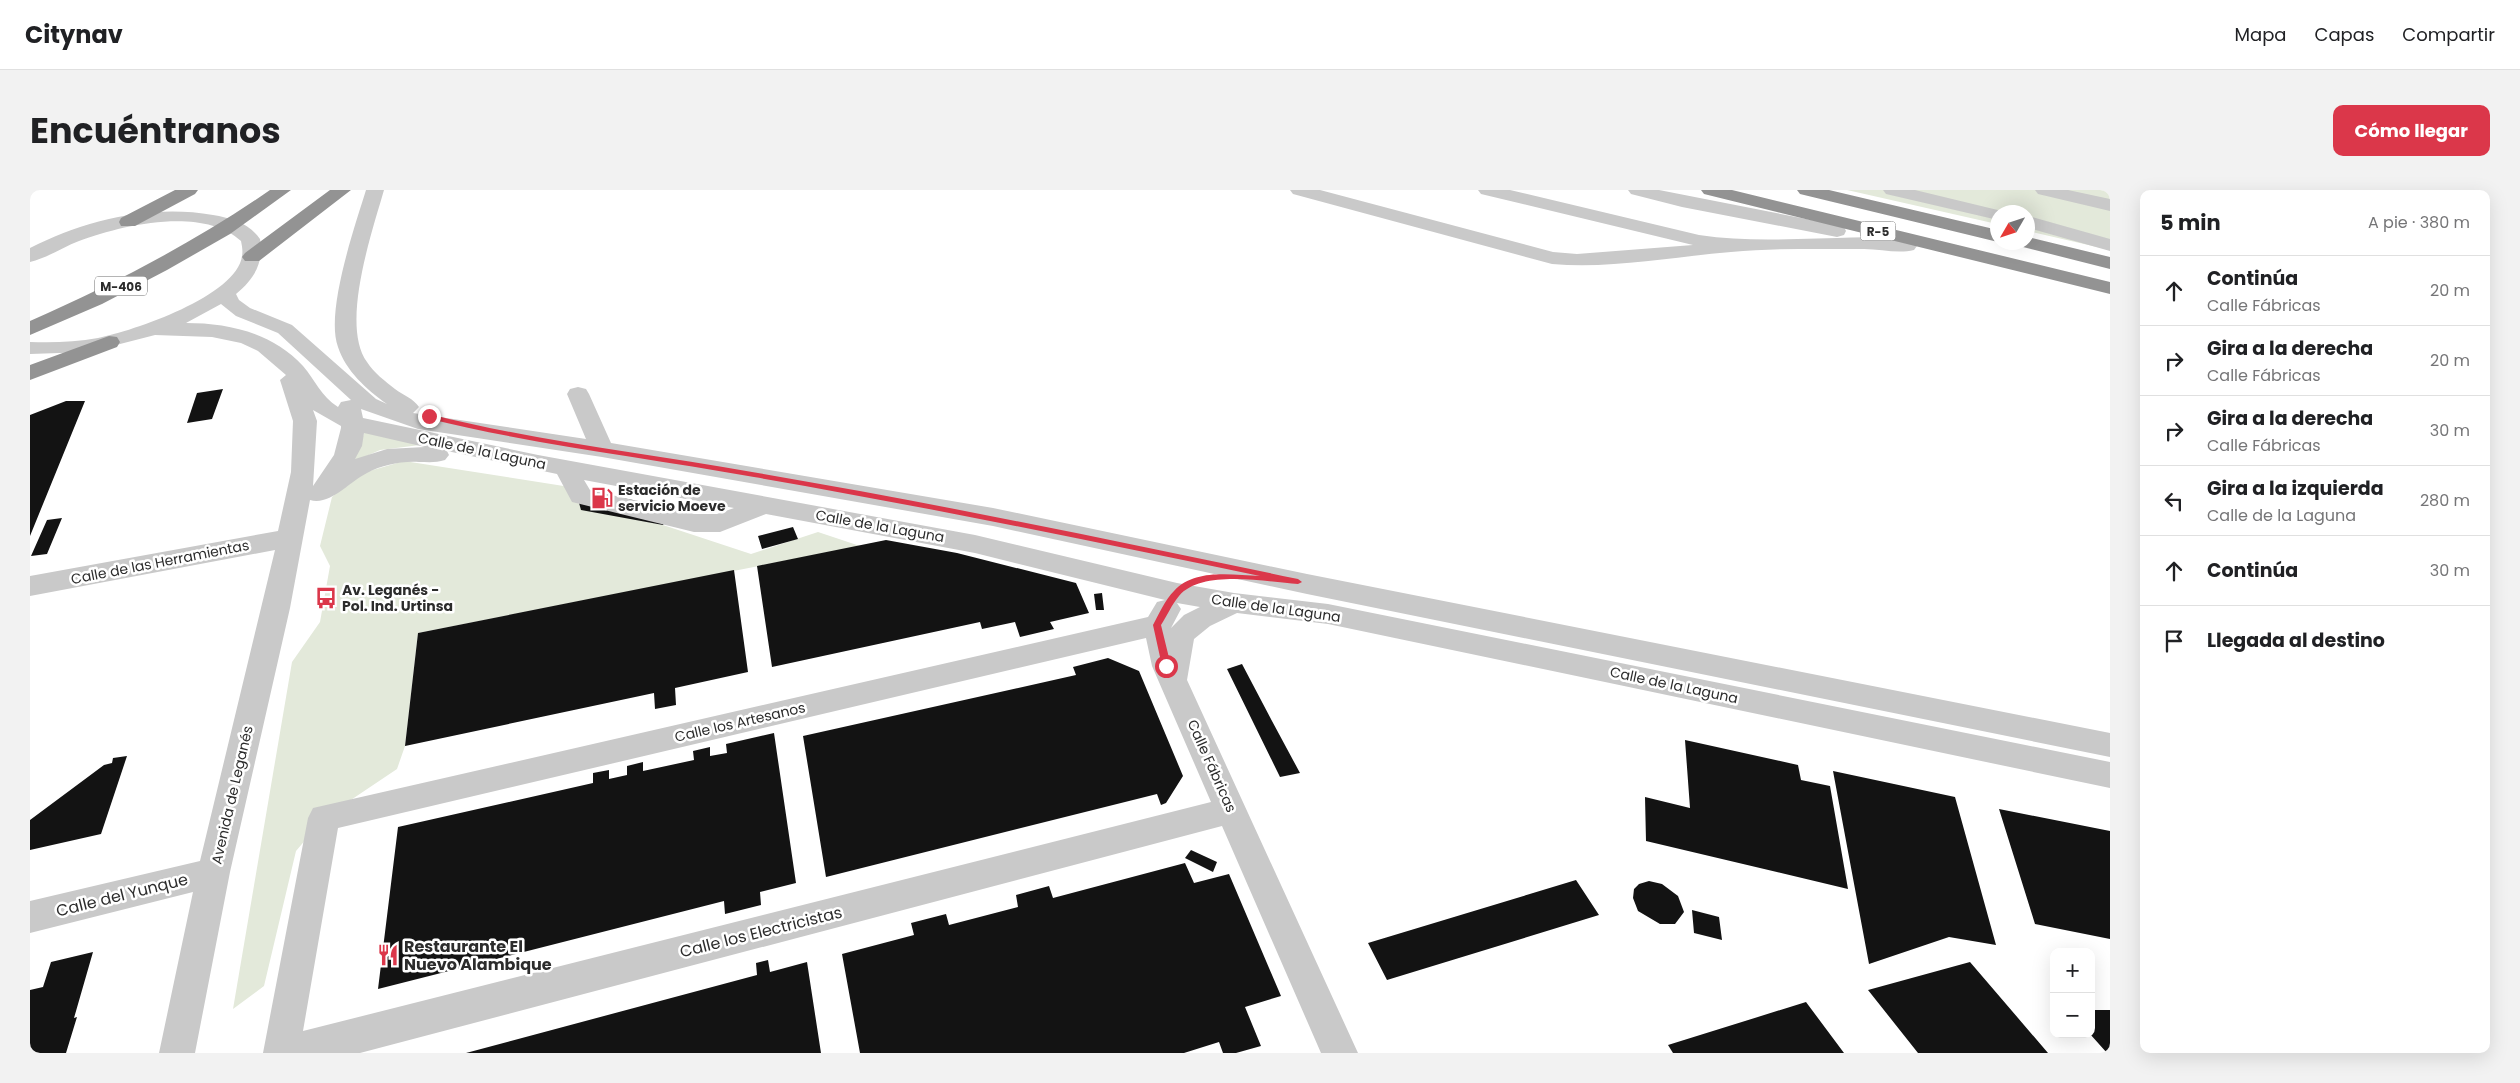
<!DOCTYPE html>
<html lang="es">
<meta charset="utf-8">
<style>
:root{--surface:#fff;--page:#f2f2f2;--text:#202124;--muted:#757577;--line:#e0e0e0;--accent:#db374a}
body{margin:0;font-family:Poppins,sans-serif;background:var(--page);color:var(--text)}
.controls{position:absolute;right:15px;bottom:15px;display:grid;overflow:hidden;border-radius:10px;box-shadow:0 5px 20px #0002}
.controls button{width:45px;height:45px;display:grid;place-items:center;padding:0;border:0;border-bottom:1px solid var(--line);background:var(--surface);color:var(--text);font:25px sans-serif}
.compass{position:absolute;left:1960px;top:15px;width:45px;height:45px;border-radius:50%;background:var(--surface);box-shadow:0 5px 20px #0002;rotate:231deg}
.stop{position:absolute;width:15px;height:15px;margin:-11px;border:4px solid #db374a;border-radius:50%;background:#fff}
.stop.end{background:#db374a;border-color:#fff;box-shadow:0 1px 5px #0008}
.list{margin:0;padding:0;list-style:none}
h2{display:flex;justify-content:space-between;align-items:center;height:65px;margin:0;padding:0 20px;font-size:21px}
h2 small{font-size:16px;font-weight:400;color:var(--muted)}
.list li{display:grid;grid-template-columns:32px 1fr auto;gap:15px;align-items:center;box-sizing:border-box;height:70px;padding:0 20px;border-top:1px solid var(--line)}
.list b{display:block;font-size:19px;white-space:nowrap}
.list p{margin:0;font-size:16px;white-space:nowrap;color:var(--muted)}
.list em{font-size:16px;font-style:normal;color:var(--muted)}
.icon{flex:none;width:28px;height:28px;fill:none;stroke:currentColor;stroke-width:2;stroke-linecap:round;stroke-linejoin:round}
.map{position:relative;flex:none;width:2080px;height:863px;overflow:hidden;border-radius:10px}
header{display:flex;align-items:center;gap:30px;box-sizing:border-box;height:70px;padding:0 25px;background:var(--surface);border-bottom:1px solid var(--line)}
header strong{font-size:24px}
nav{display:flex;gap:28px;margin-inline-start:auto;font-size:18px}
.intro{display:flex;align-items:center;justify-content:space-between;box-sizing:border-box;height:120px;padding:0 30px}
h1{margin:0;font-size:35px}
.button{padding:12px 22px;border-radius:10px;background:var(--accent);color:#fff;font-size:18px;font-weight:700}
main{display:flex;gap:30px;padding:0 30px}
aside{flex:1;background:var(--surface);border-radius:10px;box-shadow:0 5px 20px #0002}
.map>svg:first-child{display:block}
.green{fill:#e3e9da}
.building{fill:#131313}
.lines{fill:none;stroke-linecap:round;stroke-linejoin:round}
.minor{fill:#c9c9c9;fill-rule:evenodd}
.highway{fill:#939393;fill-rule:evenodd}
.route{fill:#db374a}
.labels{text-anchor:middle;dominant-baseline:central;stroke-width:5;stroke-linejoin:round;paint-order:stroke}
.shield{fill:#fff;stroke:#6b6b6b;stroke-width:1}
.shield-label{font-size:12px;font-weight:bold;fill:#2c2c2c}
.street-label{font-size:14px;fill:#2c2c2c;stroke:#fff}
.poi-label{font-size:14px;font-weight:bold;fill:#2c2c2c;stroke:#fff;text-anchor:start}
.near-street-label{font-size:16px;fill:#2c2c2c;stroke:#fff}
.near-poi-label{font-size:16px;font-weight:bold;fill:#2c2c2c;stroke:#fff;text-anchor:start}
</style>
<header>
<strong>Citynav</strong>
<nav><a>Mapa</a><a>Capas</a><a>Compartir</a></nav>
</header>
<div class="intro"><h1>Encuéntranos</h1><a class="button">Cómo llegar</a></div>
<main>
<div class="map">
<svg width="2080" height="863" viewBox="0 0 2080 863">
<rect width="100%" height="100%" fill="#fff"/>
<!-- green -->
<path class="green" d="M 1817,0 L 2080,0 L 2080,60 L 1998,41 L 1998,22 L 1968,22 L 1967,34 Z
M 335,241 L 390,255 L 350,260 L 323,272 Z
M 374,271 L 540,297 L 551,318 L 633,335 L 721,364 L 788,342 L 830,356 L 388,443 L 375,556 L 367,579 L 294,628 L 266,661 L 234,796 L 203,819 L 262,472 L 290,432 L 300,376 L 290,356 L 302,307 L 329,284 Z"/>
<!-- building -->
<path class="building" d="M 193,199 L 182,229 L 157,233 L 167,203 Z
M 36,211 L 55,211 L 0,346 L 0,225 Z
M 545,299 L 645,318 L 633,335 L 551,320 Z
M 32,328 L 17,364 L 1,366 L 17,330 Z
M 763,337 L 768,349 L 732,359 L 728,346 Z
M 856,350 L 927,363 L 1046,393 L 1059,423 L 1020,432 L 1024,439 L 990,447 L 985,432 L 952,439 L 950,432 L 742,477 L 727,376 Z
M 704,380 L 718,482 L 645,498 L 646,515 L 625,519 L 624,503 L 375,556 L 388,443 Z
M 1072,403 L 1074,420 L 1066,420 L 1064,404 Z
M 1078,468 L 1109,481 L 1153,586 L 1136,613 L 1131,615 L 1127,604 L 796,687 L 773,546 L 1046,485 L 1043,477 Z
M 1212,474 L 1242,531 L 1270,583 L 1250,587 L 1197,479 Z
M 744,543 L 766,693 L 730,702 L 731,715 L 695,724 L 694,711 L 348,799 L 368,637 L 563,593 L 563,583 L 579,580 L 579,589 L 597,585 L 597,576 L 613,572 L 613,581 L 664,570 L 663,561 L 680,557 L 680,566 L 697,563 L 696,554 Z
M 1655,550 L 1768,575 L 1771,590 L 1800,596 L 1818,699 L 1616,651 L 1615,607 L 1660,618 Z
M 97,566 L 71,644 L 0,660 L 0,630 L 74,575 L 82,573 L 83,568 Z
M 1803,581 L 1925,607 L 1966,755 L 1919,747 L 1839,774 Z
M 1969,619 L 2080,641 L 2080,749 L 2005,734 Z
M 1161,660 L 1187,672 L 1183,682 L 1155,668 Z
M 1155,673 L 1164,693 L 1199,684 L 1251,806 L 1215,817 L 1231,856 L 1206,863 L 1193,863 L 1189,852 L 1154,863 L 830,863 L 812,764 L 884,745 L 881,733 L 916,724 L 919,735 L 988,717 L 986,705 L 1019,696 L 1023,708 Z
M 1546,690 L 1569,725 L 1357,790 L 1338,753 Z
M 1619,691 L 1632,694 L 1648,706 L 1654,722 L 1645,734 L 1630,734 L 1608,721 L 1603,708 L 1604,699 L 1609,694 Z
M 1662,720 L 1689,727 L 1692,750 L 1664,743 Z
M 63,762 L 44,828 L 47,827 L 36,863 L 0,863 L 0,800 L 13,797 L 21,772 Z
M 738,770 L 740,782 L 777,772 L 791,863 L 436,863 L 727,785 L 726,773 Z
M 1940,772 L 2018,863 L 1888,863 L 1838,800 Z
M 1776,812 L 1814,863 L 1643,863 L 1638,855 Z
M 2061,820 L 2080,820 L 2080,863 L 2077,863 L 2060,844 Z"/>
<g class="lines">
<!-- minor -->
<path class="minor" d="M 336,0 L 354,0 C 342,42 310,135 337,172 C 344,183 355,191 365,199 C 373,205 384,209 389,217 L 383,223 L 556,249 L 537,204 L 540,199 L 548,197 L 556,199 L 559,204 L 581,253 L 963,318 L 1277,384 L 2080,543 L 2080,567 L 1277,404 L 963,336 L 572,267 L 388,239 L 331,219 L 333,228 L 508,265 L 945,345 L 1147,393 L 1204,403 L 1298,414 L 2080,572 L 2080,598 L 1298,434 L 1207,423 L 1180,436 L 1164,449 L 1157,490 L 1328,863 L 1291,863 L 1192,636 L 330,863 L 233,863 L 278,628 L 283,618 L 1118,427 L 1127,412 L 1135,410 L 945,363 L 736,324 L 690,342 L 664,342 L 542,312 L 527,284 L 417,261 L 419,265 L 415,270 C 406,273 398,272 389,272 C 370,271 353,275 337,283 C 319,292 300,316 280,310 L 260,418 L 200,682 L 165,863 L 129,863 L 163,702 L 0,743 L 0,711 L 170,671 L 245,360 L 0,406 L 0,386 L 248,341 L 261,282 L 263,231 L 250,190 L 256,185 L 228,161 L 211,153 L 182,147 L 125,145 L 59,162 L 0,164 L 0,152 C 23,153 46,152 68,148 C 103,141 207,106 212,66 C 213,61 212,56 211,51 C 173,16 92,35 49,51 C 33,57 17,68 0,72 L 0,58 C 55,30 121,14 183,25 C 201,28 219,33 230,49 C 234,73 224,89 206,104 L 209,110 L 220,118 L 262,135 L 346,209 L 357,214 C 336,199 316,181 308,157 C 295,122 325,36 336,0 ZM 191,114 L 206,126 L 248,143 L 321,210 L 311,212 L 308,217 C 291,206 285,190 273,176 C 243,143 199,133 156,133 ZM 283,220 L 311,236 L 311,238 L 304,265 L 283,296 L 287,231 ZM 334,243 L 395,257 L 357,259 L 325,269 L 332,256 ZM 554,290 L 704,318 L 687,324 L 664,324 L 560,300 ZM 1147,413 L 1170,417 L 1154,425 L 1141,438 L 1151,419 ZM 1116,448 L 1122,476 L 1181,612 L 273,841 L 308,638 Z
M 1260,0 L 1290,0 L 1523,62 L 1547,64 L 1663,55 L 1451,4 L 1448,0 L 1480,0 L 1669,45 C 1715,52 1761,49 1807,48 C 1832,47 1859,46 1884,52 L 1887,56 L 1884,60 C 1868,64 1851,59 1834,59 C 1790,59 1745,58 1701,62 C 1641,67 1582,79 1522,74 L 1263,4 Z
M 1598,0 L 1629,0 L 1807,35 L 1814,37 L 1816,41 L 1814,45 L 1807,47 L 1652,17 L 1601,4 Z
M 1853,0 L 1885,0 L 1976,22 L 1968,22 L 1968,30 L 1856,4 Z
M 2005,0 L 2038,0 L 2080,9 L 2080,21 L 2008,4 Z
M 1998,26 L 2080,49 L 2080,61 L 1998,38 Z"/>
<!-- highway -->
<path class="highway" d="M 145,0 L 168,0 L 165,4 L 105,36 L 91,36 L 89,32 L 91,28 Z
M 240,0 L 261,0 L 200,44 L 137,80 L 72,114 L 0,145 L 0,131 C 84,94 165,52 240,0 Z
M 300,0 L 321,0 L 229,71 L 215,71 L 212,67 L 215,63 Z
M 1671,0 L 1702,0 L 2080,92 L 2080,104 L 1674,4 Z
M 1767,0 L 1799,0 L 1968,40 L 1968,52 L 1770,4 Z
M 1998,47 L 2080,67 L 2080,79 L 1989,56 L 1987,52 L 1998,52 Z
M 79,146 L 87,147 L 90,152 L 87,157 L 0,190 L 0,175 Z"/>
</g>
<!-- route -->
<path class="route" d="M 399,224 C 505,251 614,263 722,282 C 905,313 1086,351 1268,389 L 1272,392 L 1268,394 C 1236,392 1172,379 1149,406 C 1142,414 1137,426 1131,435 L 1141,476 L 1136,479 L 1132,476 L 1123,435 C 1129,424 1135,410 1144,401 C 1165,378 1202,385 1230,386 C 1061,351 893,316 724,287 C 614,267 504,255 396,228 Z"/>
<!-- icons -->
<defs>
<g id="fuel-bare" transform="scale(1.725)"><path d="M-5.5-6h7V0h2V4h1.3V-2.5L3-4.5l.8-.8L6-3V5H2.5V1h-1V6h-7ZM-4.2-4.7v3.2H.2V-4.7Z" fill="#db374a" stroke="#fff" stroke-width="2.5" paint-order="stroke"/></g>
<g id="bus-bare" transform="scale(1.725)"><path d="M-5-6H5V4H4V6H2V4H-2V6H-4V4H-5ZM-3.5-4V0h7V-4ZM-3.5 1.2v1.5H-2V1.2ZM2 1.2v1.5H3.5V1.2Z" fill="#db374a" stroke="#fff" stroke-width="2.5" paint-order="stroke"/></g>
<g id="restaurant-bare" transform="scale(1.725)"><path d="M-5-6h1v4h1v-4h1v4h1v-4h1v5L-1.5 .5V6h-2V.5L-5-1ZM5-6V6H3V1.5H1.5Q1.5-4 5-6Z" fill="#db374a" stroke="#fff" stroke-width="2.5" paint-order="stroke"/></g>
</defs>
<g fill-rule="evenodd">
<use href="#fuel-bare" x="572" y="308"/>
<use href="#bus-bare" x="296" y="408"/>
<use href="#restaurant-bare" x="358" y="765"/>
</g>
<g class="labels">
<!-- shield labels -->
<g class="shield">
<rect x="1830.5" y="31.5" width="35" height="19" rx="4"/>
<rect x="65" y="86.5" width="52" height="19" rx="4"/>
</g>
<g class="shield-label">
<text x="1848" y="41">R-5</text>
<text x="91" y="96">M-406</text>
</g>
<!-- street labels -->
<g class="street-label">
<text transform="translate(452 261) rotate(12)">Calle de la Laguna</text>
<text transform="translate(850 336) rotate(10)">Calle de la Laguna</text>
<text transform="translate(130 372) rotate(-11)">Calle de las Herramientas</text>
<text transform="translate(1246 418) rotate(8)">Calle de la Laguna</text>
<text transform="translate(1644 495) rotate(12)">Calle de la Laguna</text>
<text transform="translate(710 532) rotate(-13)">Calle los Artesanos</text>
<text transform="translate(1182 576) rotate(66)">Calle Fábricas</text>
<text transform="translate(202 605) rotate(-77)">Avenida de Leganés</text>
</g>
<!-- poi labels -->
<g class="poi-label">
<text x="588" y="300">Estación de<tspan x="588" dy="16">servicio Moeve</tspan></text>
<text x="312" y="400">Av. Leganés -<tspan x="312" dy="16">Pol. Ind. Urtinsa</tspan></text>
</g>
<!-- near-street labels -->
<g class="near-street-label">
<text transform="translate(92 705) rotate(-14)">Calle del Yunque</text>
<text transform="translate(731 742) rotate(-14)">Calle los Electricistas</text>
</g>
<!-- near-poi labels -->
<g class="near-poi-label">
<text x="374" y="756">Restaurante El<tspan x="374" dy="18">Nuevo Alambique</tspan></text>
</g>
</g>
</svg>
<div class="controls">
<button>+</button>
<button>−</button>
</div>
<svg class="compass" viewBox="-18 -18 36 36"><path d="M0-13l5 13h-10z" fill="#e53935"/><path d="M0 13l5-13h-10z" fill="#757577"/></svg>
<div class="stop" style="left:1136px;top:476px"></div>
<div class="stop end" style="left:399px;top:226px"></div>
</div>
<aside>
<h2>5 min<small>A pie · 380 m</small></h2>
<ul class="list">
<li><svg class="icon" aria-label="ahead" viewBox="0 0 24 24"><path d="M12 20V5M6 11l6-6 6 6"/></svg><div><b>Continúa</b><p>Calle Fábricas</p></div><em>20 m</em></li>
<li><svg class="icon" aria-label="right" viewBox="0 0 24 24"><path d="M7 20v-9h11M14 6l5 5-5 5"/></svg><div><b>Gira a la derecha</b><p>Calle Fábricas</p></div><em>20 m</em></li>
<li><svg class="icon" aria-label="right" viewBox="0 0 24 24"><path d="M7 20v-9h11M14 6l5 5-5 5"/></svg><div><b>Gira a la derecha</b><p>Calle Fábricas</p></div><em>30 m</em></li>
<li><svg class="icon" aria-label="left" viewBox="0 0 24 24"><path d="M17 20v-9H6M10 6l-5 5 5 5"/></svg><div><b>Gira a la izquierda</b><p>Calle de la Laguna</p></div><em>280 m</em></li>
<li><svg class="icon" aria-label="ahead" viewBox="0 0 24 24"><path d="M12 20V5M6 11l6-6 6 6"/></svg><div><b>Continúa</b></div><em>30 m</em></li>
<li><svg class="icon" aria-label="arrive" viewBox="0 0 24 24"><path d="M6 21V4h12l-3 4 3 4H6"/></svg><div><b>Llegada al destino</b></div></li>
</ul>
</aside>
</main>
